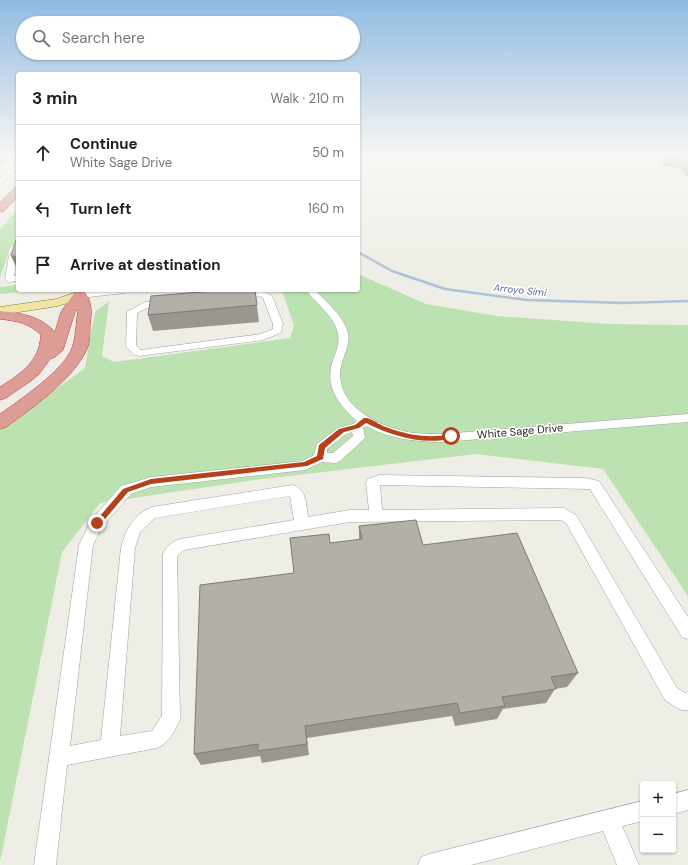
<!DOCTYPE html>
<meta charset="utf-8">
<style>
:root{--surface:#fff;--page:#f2f2f2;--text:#202124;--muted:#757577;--line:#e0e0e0}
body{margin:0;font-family:"DM Sans",sans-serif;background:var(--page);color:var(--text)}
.controls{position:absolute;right:12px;bottom:12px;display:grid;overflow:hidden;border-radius:4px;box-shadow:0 1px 3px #0004}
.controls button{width:36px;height:36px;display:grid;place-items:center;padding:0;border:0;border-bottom:1px solid var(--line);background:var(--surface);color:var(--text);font:20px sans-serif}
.stop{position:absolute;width:12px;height:12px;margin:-9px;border:3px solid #b44119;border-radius:50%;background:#fff}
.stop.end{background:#b44119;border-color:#fff;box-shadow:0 1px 4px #0008}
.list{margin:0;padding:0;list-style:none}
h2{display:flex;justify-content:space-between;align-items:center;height:52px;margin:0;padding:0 16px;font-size:17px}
h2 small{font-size:13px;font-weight:400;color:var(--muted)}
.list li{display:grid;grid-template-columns:26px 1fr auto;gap:12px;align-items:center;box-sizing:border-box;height:56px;padding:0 16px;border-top:1px solid var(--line)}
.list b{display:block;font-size:15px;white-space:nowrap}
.list p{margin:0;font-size:13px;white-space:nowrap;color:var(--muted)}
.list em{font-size:13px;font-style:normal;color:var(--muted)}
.icon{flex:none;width:22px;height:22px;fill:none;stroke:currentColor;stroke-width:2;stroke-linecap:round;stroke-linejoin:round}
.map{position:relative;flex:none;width:688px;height:865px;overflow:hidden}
.search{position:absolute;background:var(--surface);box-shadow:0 1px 3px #0004;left:16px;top:16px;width:344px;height:44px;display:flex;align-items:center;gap:10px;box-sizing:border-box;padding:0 14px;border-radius:22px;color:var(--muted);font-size:15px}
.panel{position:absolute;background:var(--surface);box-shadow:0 1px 3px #0004;left:16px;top:72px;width:344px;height:220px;border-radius:4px}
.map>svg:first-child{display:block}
.grass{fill:#bde2b2}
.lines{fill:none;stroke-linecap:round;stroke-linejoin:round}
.stream{stroke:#acc2d6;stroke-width:2.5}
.minor-casing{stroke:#a0a0a0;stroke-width:1}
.major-casing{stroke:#867e13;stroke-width:1}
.highway-casing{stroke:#c53b46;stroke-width:1}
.path{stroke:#e8a47d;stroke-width:1;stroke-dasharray:1 1;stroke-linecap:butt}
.minor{fill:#fff;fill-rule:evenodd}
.major{fill:#f0e4a9;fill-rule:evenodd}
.highway{fill:#dc9d97;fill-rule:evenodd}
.wall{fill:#9a9791}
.shaded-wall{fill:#7d7b76}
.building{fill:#b3b0a9;stroke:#7d7b76}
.route{fill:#b44119}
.labels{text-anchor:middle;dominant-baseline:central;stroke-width:3.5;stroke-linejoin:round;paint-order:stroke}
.far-water-label{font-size:10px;font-style:italic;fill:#5769a2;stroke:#fff}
.street-label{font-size:11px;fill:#1f1f1f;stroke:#fff}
</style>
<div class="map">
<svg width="688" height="865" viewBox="0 0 688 865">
<rect width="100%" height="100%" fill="#eeeee6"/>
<!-- grass -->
<path class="grass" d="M 18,208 L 18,241 L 10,248 L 0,278 L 0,229 Z
M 358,274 L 426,304 L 496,316 L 609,324 L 688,325 L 688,596 L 603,469 L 476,454 L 255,480 L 100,503 L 62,552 L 0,862 L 0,430 L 85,368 L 95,312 L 109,301 L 102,356 L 114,362 L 290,338 L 294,325 L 283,294 L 280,290 L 358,290 Z
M 18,285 L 18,290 L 41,290 L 0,294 L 0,287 Z"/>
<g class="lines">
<!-- stream -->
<path class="stream" d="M 358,252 L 392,271 L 445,289 L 527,300 L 623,303 L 688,301"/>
<!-- minor casing -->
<g class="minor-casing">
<path id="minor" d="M 558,156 L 564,156 L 557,170 L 553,170 L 552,169 Z
M 18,163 L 18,168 L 0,184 L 0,178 Z
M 15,250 L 18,250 L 14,276 L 18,275 L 18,281 L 9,282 L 5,279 L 9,256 Z
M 100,290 L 128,290 L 124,293 L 80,298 L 75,295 L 80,292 Z
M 261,290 L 272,296 L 283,324 L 281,333 L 263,340 L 139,356 L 135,355 L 126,347 L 127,312 L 145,302 L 199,296 L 218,291 L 232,293 ZM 260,296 L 263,298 L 273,324 L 273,329 L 261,334 L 141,350 L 136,346 L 137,313 L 147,308 L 200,302 L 218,297 L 232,299 Z
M 306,290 L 315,290 C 326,302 344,316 348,333 C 351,347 340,360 340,375 C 341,410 383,428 413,433 C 423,434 433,434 443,434 L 688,414 L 688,422 L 443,442 C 416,442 390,439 366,426 L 363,428 L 365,437 L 363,440 L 340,461 L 336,463 L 322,462 L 305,470 L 151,487 L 131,494 L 102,527 L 93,545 L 70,746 L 101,740 L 121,548 C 125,530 134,514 152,507 L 293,485 C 307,489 306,505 308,517 L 350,510 L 369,510 L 366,483 L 368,479 L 379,475 L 585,478 L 599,481 L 688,617 L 688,639 L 682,637 L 590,489 L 380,485 L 382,510 L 564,508 L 576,515 L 677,688 L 685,693 L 688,692 L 688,710 C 680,712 672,704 665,700 L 566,523 L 561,520 L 350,522 L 184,550 L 177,556 L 180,719 C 176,730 168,744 157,748 L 67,765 L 56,865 L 34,865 L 79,545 L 92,519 L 121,486 L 151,477 L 303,461 L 314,455 L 317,444 L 338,428 L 353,424 L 357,421 C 338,405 324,385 333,360 C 336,352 340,343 338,334 C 335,316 316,304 306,290 ZM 352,432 L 353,436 L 333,453 L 327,453 L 327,449 L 346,434 ZM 290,496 L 294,520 L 180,539 C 173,541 166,547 163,554 L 162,716 L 152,731 L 120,736 L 135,548 L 140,532 L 155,518 Z
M 688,790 L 688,810 L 673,814 L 673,794 Z
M 643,801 L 643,821 L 622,826 L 639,865 L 617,865 L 603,831 L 471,865 L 418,865 L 421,857 L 429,854 Z"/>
</g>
<!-- major casing -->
<g class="major-casing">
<path id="major" d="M 80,291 L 84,292 L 86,295 L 84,298 L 58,306 L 0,315 L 0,307 L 56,299 Z"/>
</g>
<!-- highway casing -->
<g class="highway-casing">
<path id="highway" d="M 0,156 L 10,156 L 3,163 L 0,164 Z
M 18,187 L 18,196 L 4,211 L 0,212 L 0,203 L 14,188 Z
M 80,291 L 85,292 C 92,302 92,313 90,324 C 90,332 90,342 87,349 C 73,380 33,407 6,427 L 0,429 L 0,414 C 20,400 64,370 72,348 C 76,337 76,322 78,311 L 77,309 L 75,312 L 63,350 L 55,357 L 50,359 L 39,374 L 32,380 L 6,398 L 0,400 L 0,387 C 22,373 39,362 41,335 C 29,323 17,321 0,319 L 0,311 C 21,313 40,316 55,332 L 61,312 L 75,292 Z"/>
</g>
<!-- path -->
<path class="path" d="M 564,169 L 688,173"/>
<!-- minor -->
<use href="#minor" class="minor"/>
<!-- major -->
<use href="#major" class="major"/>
<!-- highway -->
<use href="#highway" class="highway"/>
</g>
<!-- wall -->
<path class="wall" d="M 571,156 L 586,156 L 585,159 L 571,157 Z
M 659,156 L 688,156 L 688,176 L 686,177 L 680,168 L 661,166 Z
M 255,290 L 259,322 L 153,331 L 148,315 Z
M 359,526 L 423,545 L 578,673 L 567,687 L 555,689 L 546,703 L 503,709 L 497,719 L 455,726 L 452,716 L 307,738 L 309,755 L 262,763 L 260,756 L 201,765 L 194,754 L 294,573 L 330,543 L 359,540 Z"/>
<!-- shaded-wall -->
<path class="shaded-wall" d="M 11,256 L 18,256 L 18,271 Z"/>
<!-- building -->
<path class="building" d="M 664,156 L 688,156 L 688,166 L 683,159 L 665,158 Z
M 16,240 L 18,240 L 18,256 L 11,256 Z
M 226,290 L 255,290 L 257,305 L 148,315 L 151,296 Z
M 416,520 L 423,545 L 517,533 L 578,673 L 551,677 L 556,689 L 502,697 L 505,706 L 460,713 L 457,703 L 305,726 L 307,744 L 258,751 L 258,744 L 194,754 L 200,585 L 294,573 L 290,538 L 329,534 L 330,543 L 362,539 L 359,526 Z"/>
<!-- sky -->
<linearGradient id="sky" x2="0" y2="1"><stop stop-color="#90bae1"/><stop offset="0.56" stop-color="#f7f7f4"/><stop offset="1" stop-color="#f7f7f4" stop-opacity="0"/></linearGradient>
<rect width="688" height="277" fill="url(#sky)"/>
<!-- route -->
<path class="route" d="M 364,418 C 371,417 379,425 386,427 C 406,435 430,439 451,434 L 454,436 L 453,438 C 424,446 392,436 366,423 L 359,428 L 344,432 L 325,448 L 323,459 L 307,466 L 151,484 L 128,492 L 100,525 L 95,525 L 94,523 L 123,489 L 151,479 L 304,462 L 317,456 L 319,445 L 339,429 L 355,425 Z"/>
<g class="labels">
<!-- far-water labels -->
<g class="far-water-label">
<text transform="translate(520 290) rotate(6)">Arroyo Simi</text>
</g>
<!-- street labels -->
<g class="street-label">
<text transform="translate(520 431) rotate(-5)">White Sage Drive</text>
</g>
</g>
</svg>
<div class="controls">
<button>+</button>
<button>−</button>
</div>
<div class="stop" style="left:451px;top:436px"></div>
<div class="stop end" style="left:97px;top:523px"></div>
<div class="search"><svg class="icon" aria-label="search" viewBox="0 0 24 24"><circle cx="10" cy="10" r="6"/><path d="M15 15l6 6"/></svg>Search here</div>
<section class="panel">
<h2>3 min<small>Walk · 210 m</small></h2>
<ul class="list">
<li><svg class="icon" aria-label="ahead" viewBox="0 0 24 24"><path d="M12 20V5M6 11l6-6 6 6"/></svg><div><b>Continue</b><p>White Sage Drive</p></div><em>50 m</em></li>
<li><svg class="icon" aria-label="left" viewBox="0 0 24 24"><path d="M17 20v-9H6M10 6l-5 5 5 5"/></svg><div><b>Turn left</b></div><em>160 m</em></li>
<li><svg class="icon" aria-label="arrive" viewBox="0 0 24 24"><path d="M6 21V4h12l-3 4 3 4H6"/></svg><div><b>Arrive at destination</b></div></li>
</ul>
</section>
</div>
